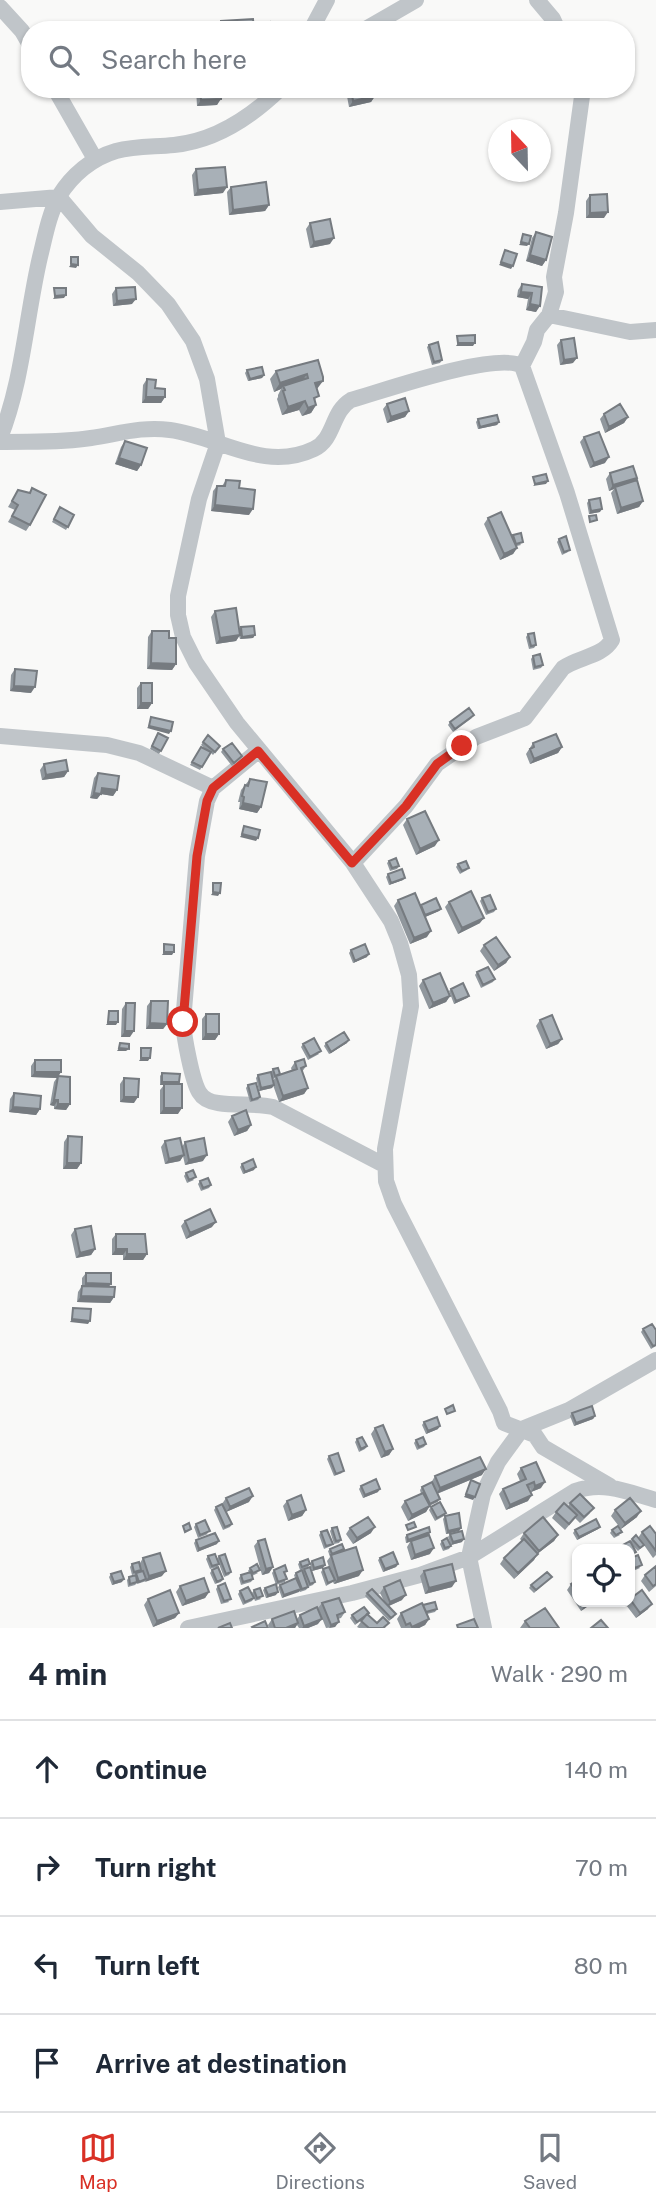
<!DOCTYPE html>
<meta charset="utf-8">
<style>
:root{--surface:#fff;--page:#f2f2f3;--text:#1f2937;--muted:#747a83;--line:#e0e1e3;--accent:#d93025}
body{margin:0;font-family:"Public Sans",sans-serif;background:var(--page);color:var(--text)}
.controls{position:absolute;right:21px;bottom:21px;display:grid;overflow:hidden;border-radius:14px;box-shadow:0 2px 5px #0004}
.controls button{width:63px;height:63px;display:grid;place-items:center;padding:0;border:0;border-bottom:2px solid var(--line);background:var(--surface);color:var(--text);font:35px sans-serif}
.compass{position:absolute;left:488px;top:119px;width:63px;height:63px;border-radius:50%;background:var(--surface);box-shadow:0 2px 5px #0004;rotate:338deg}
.stop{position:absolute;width:21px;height:21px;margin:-16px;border:5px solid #d93025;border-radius:50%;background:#fff}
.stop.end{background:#d93025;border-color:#fff;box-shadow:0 2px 7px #0008}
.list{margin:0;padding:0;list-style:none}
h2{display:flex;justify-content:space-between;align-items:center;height:91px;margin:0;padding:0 28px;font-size:30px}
h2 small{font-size:23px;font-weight:400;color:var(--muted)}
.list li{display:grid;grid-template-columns:46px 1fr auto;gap:21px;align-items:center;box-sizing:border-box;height:98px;padding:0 28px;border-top:2px solid var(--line)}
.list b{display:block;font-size:26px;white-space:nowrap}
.list em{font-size:23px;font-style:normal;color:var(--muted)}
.icon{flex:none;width:38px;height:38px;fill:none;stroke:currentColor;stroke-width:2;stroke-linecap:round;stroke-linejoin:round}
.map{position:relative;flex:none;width:656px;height:1628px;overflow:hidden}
.search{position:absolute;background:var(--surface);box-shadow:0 2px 5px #0004;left:21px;right:21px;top:21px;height:77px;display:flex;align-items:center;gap:18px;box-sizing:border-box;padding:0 24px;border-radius:28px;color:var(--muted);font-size:26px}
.sheet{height:483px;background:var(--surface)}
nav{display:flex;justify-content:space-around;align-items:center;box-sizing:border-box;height:98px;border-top:2px solid var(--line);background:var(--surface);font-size:19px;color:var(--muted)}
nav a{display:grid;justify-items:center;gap:4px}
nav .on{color:var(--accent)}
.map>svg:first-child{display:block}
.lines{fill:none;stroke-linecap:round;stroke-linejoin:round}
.minor{stroke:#c0c5c9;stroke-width:16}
.wall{fill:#90979d}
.shaded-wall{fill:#767b80}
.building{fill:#a8b0b7;stroke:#767b80;stroke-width:2}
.route{stroke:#d93025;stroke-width:9}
</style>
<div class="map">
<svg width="656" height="1628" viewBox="0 0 656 1628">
<rect width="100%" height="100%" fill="#f9f9f8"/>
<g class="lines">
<!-- minor -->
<path class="minor" d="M 537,0 L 553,19 L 558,30
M 0,7 L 22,31 L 30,45
M 311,30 L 327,0
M 364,30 L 416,0
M 55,89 L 95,159
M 0,202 L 59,197 L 92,236 L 138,273 L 168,304 L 193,341 L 207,379 L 218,443 L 199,499 L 178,596 L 178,615 L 183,637 L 196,663 L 237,723 L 353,863 L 391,921 L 400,943 L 409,975 L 411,1006 L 385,1149 L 386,1181 L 394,1204 L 500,1411 L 504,1423 L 535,1435 L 543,1447 L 610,1486
M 549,315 L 630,332 L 656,330
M 522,366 L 534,342 L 537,330 L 549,315 L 556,292 L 554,277 L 566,213 L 583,89
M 0,438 C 23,380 26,317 40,257 C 45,237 49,214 59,196 C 72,175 92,158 116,151 C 135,146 154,147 174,145 C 215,141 251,117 280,89
M 0,442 C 30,441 61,443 91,438 C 118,434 142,426 170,430 C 218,436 264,473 314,449 C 335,439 331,412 351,400 C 383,391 496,351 522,366 L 567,493 L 612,640 C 602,657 578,657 563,668 L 525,718 L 476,737 L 437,764 L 406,806 L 353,863
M 0,736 L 107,745 L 139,753 L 213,788
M 258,751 L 213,788 L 207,801 L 197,856 L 183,1022 C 184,1037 192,1080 199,1092 C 203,1099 211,1102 218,1103 C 236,1106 255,1103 273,1107 L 384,1165
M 188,1628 L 352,1593 L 420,1575 L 469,1557 L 575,1491 C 604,1481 628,1492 656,1500
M 484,1628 L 469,1557 L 483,1494 L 498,1462 L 522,1429 L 569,1410 L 656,1360"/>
</g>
<!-- wall -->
<path class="wall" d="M 221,21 L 254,30 L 217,30 L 217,27 Z
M 196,89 L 222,89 L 217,105 L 197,106 Z
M 347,89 L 351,89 L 375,96 L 371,102 L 349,107 L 346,91 Z
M 196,169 L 223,193 L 194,196 L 192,175 Z
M 231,187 L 269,205 L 265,211 L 229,215 L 227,192 Z
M 590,195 L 604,218 L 586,218 L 586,201 Z
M 310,223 L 330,244 L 310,248 L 306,229 Z
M 536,232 L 546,260 L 542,266 L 526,261 L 532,238 Z
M 522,284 L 542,287 L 536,312 L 526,310 L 528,299 L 517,297 L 518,290 Z
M 116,288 L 132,304 L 113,306 L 112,294 Z
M 561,340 L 573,363 L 560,365 L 557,345 Z
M 429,345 L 442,360 L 440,363 L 432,365 L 427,347 Z
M 318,360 L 317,389 L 315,402 L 316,405 L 311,413 L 302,416 L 299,410 L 282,415 L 277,399 L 278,397 L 278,395 L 281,389 L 274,392 L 270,379 L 276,371 Z
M 247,370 L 264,375 L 262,378 L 248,381 L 245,373 Z
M 147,379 L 165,397 L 161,403 L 142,403 L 143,385 Z
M 387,404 L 409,411 L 405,417 L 387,423 L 383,409 Z
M 604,414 L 628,417 L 624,423 L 605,433 L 600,419 Z
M 478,419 L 499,422 L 497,425 L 478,429 L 476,422 Z
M 584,437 L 605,463 L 590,468 L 580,442 Z
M 125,441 L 141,465 L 137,471 L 115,464 L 121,447 Z
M 610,473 L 637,478 L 635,481 L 643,501 L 639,507 L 617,514 L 611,493 L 614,489 L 609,491 L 606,479 Z
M 226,480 L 239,488 L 249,515 L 211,511 L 213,491 L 217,486 L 222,486 Z
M 32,488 L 30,525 L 26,531 L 8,522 L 15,510 L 8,507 L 18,490 L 29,493 Z
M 589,500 L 600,512 L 589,514 L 587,503 Z
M 60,507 L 74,515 L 66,530 L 52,522 Z
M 488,518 L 512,536 L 513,535 L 521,545 L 517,546 L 517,548 L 513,554 L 500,560 L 484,524 Z
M 559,539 L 568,552 L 562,555 L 557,542 Z
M 215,611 L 239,629 L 241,627 L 255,635 L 253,638 L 240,639 L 239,636 L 236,641 L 216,644 L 211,617 Z
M 152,631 L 169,638 L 176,664 L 172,670 L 147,669 L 148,637 Z
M 528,634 L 536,645 L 534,648 L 529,649 L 526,637 Z
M 533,656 L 543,665 L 541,668 L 533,670 L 531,659 Z
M 15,669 L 31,693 L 10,691 L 11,675 Z
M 141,683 L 152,703 L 148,709 L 137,709 L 137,688 Z
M 472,718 L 453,732 L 448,725 L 450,722 Z
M 208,735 L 220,746 L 213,755 L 211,753 L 200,770 L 190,765 L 201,747 L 208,751 L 201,745 Z
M 156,736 L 161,751 L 159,754 L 150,749 Z
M 533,743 L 562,747 L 558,753 L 530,764 L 526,754 Z
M 223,749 L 242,756 L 232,766 L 221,752 Z
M 44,764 L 68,771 L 64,777 L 42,780 L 40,770 Z
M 98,773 L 117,790 L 113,796 L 101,794 L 97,799 L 90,798 L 94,778 Z
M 250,779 L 261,807 L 257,813 L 239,809 L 240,802 L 238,802 L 241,790 Z
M 407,819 L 435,846 L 416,855 L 403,825 Z
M 389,861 L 399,866 L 397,869 L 390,871 L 387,863 Z
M 458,864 L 467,870 L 460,874 L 456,867 Z
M 388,874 L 403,880 L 389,885 L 386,877 Z
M 482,898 L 496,909 L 494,912 L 486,915 L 480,901 Z
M 398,900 L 420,906 L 441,909 L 439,911 L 425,917 L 427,937 L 410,944 L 394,906 Z
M 449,902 L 480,923 L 458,934 L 445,907 Z
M 484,945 L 510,957 L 506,963 L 494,971 L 480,951 Z
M 351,950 L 367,957 L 353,963 L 349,953 Z
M 477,972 L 495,979 L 493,982 L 481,988 L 475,975 Z
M 423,980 L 450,996 L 446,1002 L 429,1009 L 419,986 Z
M 451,989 L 469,996 L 467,998 L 454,1004 L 449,991 Z
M 151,1001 L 167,1024 L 163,1029 L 146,1029 L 147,1006 Z
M 126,1003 L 130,1037 L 121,1037 L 122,1009 Z
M 206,1014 L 219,1034 L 215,1040 L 202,1040 L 202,1019 Z
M 540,1020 L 562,1039 L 558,1044 L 546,1049 L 536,1026 Z
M 326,1043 L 347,1043 L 329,1054 L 324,1046 Z
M 303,1044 L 319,1054 L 308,1060 L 301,1047 Z
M 35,1060 L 61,1072 L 57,1078 L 31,1077 L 31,1066 Z
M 295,1062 L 306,1066 L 302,1072 L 308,1088 L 304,1094 L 279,1102 L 273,1085 L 272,1088 L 259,1091 L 256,1078 L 258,1075 L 273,1081 L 275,1078 L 273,1079 L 271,1072 L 273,1069 L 280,1074 L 279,1075 L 292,1071 L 291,1068 Z
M 162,1073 L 178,1114 L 160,1114 L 160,1090 L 164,1085 L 160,1085 L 160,1076 Z
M 58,1076 L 70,1104 L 66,1110 L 54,1109 L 54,1106 L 50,1105 L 54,1082 Z
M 124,1078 L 134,1103 L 120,1102 L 120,1084 Z
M 248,1085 L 260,1097 L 258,1100 L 250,1102 L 246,1088 Z
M 14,1093 L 40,1109 L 36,1115 L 9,1112 L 10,1099 Z
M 232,1116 L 251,1125 L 247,1131 L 234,1136 L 228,1122 Z
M 68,1136 L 81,1163 L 77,1169 L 63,1169 L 64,1142 Z
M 165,1141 L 182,1147 L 185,1142 L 203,1161 L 185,1165 L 183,1156 L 180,1161 L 165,1164 L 161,1147 Z
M 242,1164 L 254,1170 L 243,1174 L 240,1167 Z
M 186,1173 L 194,1180 L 187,1183 L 184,1176 Z
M 200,1181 L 211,1185 L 209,1188 L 201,1191 L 198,1184 Z
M 185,1221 L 212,1227 L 186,1239 L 181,1226 Z
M 75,1229 L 95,1249 L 91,1255 L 76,1258 L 71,1235 Z
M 116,1234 L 147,1254 L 143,1260 L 123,1260 L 123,1255 L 112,1255 L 112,1239 Z
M 86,1273 L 108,1287 L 114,1297 L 110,1303 L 77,1302 L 78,1292 L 82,1286 L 82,1278 Z
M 643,1329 L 656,1330 L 656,1346 L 651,1349 L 641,1332 Z
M 572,1413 L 595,1416 L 593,1419 L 574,1426 L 570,1416 Z
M 424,1422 L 438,1429 L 426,1434 L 422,1425 Z
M 375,1428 L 393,1449 L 389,1455 L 381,1458 L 371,1434 Z
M 357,1439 L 367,1446 L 365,1449 L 359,1452 L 355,1442 Z
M 416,1440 L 426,1444 L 424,1447 L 417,1450 L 414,1443 Z
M 329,1456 L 342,1473 L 334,1476 L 327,1459 Z
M 521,1468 L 541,1488 L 531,1492 L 530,1488 L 529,1488 L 528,1501 L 506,1510 L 499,1494 L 503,1489 L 520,1481 L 517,1474 Z
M 482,1475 L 437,1494 L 438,1502 L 429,1506 L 426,1512 L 408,1521 L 401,1507 L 405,1501 L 421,1494 L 420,1490 L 422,1487 L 431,1483 L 435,1476 Z
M 361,1486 L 378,1492 L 363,1498 L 359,1489 Z
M 226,1498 L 249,1502 L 226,1512 L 232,1524 L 230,1527 L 223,1530 L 214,1510 L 216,1507 L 222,1504 Z
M 287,1501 L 306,1510 L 302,1516 L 288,1521 L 283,1506 Z
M 570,1503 L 590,1513 L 580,1523 L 575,1518 L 565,1530 L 552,1518 L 556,1512 L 568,1506 Z
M 431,1507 L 446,1513 L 444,1516 L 435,1521 L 429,1510 Z
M 615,1510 L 637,1517 L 621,1529 L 611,1516 Z
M 445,1516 L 461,1528 L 459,1531 L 446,1534 L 443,1519 Z
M 196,1524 L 208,1534 L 198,1538 L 194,1527 Z
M 332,1528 L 341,1540 L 339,1543 L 334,1544 L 330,1531 Z
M 350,1528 L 371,1533 L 353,1544 L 346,1534 Z
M 598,1529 L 577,1540 L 573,1533 L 575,1530 Z
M 612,1530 L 620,1535 L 614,1538 L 610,1533 Z
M 321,1532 L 333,1544 L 331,1546 L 324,1549 L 319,1535 Z
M 430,1532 L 429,1535 L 430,1554 L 411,1560 L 407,1547 L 410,1542 L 406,1543 L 405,1537 L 407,1535 Z
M 642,1532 L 656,1534 L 656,1555 L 653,1558 L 644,1545 L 638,1551 L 632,1545 L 636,1552 L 634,1555 L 630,1549 L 621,1549 L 621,1548 L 623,1545 L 631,1541 L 632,1539 L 638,1538 Z
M 524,1533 L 558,1535 L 554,1541 L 537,1554 L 534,1560 L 514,1579 L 500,1564 L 504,1558 L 522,1541 L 520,1539 Z
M 450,1534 L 462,1542 L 451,1545 L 448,1537 Z
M 196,1540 L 217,1544 L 197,1552 L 194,1543 Z
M 258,1541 L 273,1567 L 269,1573 L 262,1575 L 254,1546 Z
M 442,1541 L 451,1546 L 449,1549 L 443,1551 L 440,1544 Z
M 330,1549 L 344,1549 L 342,1552 L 359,1576 L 334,1584 L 333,1582 L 326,1586 L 321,1572 L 323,1569 L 329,1567 L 327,1561 L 330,1557 L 328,1551 Z
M 208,1556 L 219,1564 L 217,1567 L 210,1569 L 206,1559 Z
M 219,1556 L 231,1572 L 229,1575 L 224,1577 L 217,1559 Z
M 143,1558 L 162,1576 L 137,1584 L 137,1583 L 135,1585 L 128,1587 L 127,1580 L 129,1577 L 134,1576 L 136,1574 L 132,1575 L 130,1567 L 132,1564 L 140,1563 Z
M 380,1558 L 398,1564 L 396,1567 L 383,1572 L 378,1560 Z
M 631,1558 L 640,1568 L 633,1571 L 630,1563 Z
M 312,1561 L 323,1568 L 312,1571 L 310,1564 L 308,1567 L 300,1570 L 298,1564 L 300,1562 L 310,1563 Z
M 656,1566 L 656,1586 L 649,1592 L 641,1581 L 645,1575 Z
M 250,1568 L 258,1573 L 252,1576 L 253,1579 L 251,1582 L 241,1585 L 239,1578 L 241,1575 L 249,1572 L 248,1571 Z
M 304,1569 L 315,1582 L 313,1585 L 308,1587 L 306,1590 L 300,1592 L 299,1590 L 282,1598 L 278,1587 L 280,1585 L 295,1578 L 294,1575 L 296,1573 L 302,1571 Z
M 212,1570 L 223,1579 L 221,1582 L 215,1584 L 210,1573 Z
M 274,1570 L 285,1574 L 285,1582 L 276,1585 L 272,1573 Z
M 424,1571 L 452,1587 L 425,1594 L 420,1576 Z
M 111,1574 L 122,1582 L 112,1585 L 109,1577 Z
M 552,1577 L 534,1593 L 529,1588 L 531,1585 Z
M 577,1580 L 577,1602 L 594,1602 L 581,1611 L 567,1590 L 571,1584 Z
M 180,1586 L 209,1592 L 205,1598 L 182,1606 L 176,1592 Z
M 218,1586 L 229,1602 L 221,1604 L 216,1589 Z
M 384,1587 L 402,1600 L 389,1606 L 394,1617 L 389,1621 L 365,1596 L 367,1593 L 384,1601 L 380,1593 Z
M 265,1588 L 276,1595 L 266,1598 L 263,1590 Z
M 254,1590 L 261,1599 L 255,1601 L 252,1593 Z
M 240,1591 L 254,1598 L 252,1601 L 243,1605 L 238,1594 Z
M 148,1599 L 179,1613 L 175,1618 L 153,1627 L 144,1605 Z
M 630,1599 L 648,1609 L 636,1618 L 626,1605 L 628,1602 L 630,1602 Z
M 322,1603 L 345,1612 L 341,1618 L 338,1619 L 335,1627 L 326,1628 L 318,1608 Z
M 423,1605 L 437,1609 L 435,1612 L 427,1614 L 429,1619 L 425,1625 L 419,1628 L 401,1628 L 397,1619 L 401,1613 Z
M 300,1615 L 318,1624 L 308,1628 L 299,1628 L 297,1625 L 295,1628 L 269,1628 L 268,1625 L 272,1619 L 297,1619 Z
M 352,1615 L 368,1615 L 377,1623 L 386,1628 L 359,1628 L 357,1627 L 363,1619 L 355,1625 L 350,1618 Z
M 525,1621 L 559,1628 L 520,1628 Z"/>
<!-- shaded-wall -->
<path class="shaded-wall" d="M 375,96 L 371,102 L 349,107 L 353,101 Z
M 221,99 L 217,105 L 197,106 L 201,100 Z
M 227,187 L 223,193 L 194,196 L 198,190 Z
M 269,205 L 265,211 L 229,215 L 233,210 Z
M 608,212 L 604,218 L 586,218 L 590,213 Z
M 334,238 L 330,244 L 310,248 L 314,242 Z
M 521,242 L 529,244 L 527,246 L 519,245 Z
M 530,255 L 546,260 L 542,266 L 526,261 Z
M 501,262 L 513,266 L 511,269 L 499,265 Z
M 71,264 L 78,265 L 76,268 L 69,267 Z
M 521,292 L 532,293 L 528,299 L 517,297 Z
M 66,295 L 64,298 L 53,299 L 55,296 Z
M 136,299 L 132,304 L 113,306 L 117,301 Z
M 530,304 L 540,306 L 536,312 L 526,310 Z
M 458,343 L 475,343 L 473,346 L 456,346 Z
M 577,358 L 573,363 L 560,365 L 564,360 Z
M 307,374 L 301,383 L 283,386 L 281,389 L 274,392 L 280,383 Z
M 264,375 L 262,378 L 248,381 L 250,379 Z
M 323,381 L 317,389 L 315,383 Z
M 146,397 L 165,397 L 161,403 L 142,403 Z
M 305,401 L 299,410 L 282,415 L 288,407 Z
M 316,405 L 311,413 L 302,416 L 308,408 Z
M 409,411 L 405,417 L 387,423 L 391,417 Z
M 628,417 L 624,423 L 605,433 L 609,427 Z
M 499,422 L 497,425 L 478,429 L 480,427 Z
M 609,457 L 605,463 L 590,468 L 594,463 Z
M 119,458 L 141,465 L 137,471 L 115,464 Z
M 637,478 L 633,484 L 615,487 L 614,489 L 609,491 L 613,485 Z
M 548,481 L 546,484 L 533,486 L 535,484 Z
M 643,501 L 639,507 L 617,514 L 621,508 Z
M 215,505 L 253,509 L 249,515 L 211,511 Z
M 602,509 L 600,512 L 589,514 L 591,511 Z
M 517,548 L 513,554 L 500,560 L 504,554 Z
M 240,635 L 236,641 L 216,644 L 220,638 Z
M 255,635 L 253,638 L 240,639 L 242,637 Z
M 151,663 L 176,664 L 172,670 L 147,669 Z
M 14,686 L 35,687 L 31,693 L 10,691 Z
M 141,703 L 152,703 L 148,709 L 137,709 Z
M 149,726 L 171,731 L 169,734 L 147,728 Z
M 562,747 L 558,753 L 530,764 L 534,759 Z
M 68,771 L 64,777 L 42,780 L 46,775 Z
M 102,788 L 117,790 L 113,796 L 101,794 L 97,799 L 90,798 L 94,793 Z
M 243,803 L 261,807 L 257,813 L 239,809 Z
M 242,834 L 258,838 L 256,841 L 240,837 Z
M 439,840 L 435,846 L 416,855 L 420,849 Z
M 405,878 L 403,880 L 389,885 L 391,883 Z
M 213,892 L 220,893 L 218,896 L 211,895 Z
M 441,909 L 439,911 L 423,918 L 425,915 Z
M 484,918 L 480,923 L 458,934 L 462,928 Z
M 431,931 L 427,937 L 410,944 L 414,938 Z
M 164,952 L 174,952 L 172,955 L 162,955 Z
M 369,954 L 367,957 L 353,963 L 355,961 Z
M 510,957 L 506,963 L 494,971 L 498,965 Z
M 450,996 L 446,1002 L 429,1009 L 433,1003 Z
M 469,996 L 467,998 L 454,1004 L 456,1001 Z
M 108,1022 L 118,1022 L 116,1025 L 106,1025 Z
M 150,1023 L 167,1024 L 163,1029 L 146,1029 Z
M 125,1031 L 134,1031 L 130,1037 L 121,1037 Z
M 206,1034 L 219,1034 L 215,1040 L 202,1040 Z
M 562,1039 L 558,1044 L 546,1049 L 550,1044 Z
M 349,1040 L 347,1043 L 329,1054 L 331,1052 Z
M 119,1048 L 129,1049 L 126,1051 L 117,1051 Z
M 141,1058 L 150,1058 L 148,1061 L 139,1061 Z
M 35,1072 L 61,1072 L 57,1078 L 31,1077 Z
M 162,1082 L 179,1082 L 177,1085 L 160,1085 Z
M 274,1085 L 272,1088 L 259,1091 L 261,1088 Z
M 308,1088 L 304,1094 L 279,1102 L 283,1096 Z
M 124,1097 L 138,1097 L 134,1103 L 120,1102 Z
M 54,1100 L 58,1100 L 54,1106 L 50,1105 Z
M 58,1104 L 70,1104 L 66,1110 L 54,1109 Z
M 13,1107 L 40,1109 L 36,1115 L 9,1112 Z
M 164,1108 L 182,1108 L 178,1114 L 160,1114 Z
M 251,1125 L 247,1131 L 234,1136 L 238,1130 Z
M 184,1155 L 180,1161 L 165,1164 L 169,1159 Z
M 207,1155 L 203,1161 L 185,1165 L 189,1160 Z
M 67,1163 L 81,1163 L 77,1169 L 63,1169 Z
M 256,1167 L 254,1170 L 243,1174 L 245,1172 Z
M 216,1222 L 212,1227 L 186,1239 L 190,1233 Z
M 95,1249 L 91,1255 L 76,1258 L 80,1253 Z
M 116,1249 L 127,1249 L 123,1255 L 112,1255 Z
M 127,1254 L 147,1254 L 143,1260 L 123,1260 Z
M 86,1283 L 111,1284 L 107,1289 L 82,1289 Z
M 81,1296 L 114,1297 L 110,1303 L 77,1302 Z
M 72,1319 L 90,1321 L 88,1324 L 70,1322 Z
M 595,1416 L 593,1419 L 574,1426 L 576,1423 Z
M 440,1426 L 438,1429 L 426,1434 L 428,1431 Z
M 393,1449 L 389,1455 L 381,1458 L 385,1452 Z
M 486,1469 L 482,1475 L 436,1494 L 440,1488 Z
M 545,1482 L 541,1488 L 531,1492 L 535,1486 Z
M 380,1489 L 378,1492 L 363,1498 L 365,1495 Z
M 466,1494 L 475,1497 L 473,1500 L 464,1497 Z
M 532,1495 L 528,1501 L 506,1510 L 510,1505 Z
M 253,1496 L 249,1502 L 226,1512 L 230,1507 Z
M 430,1506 L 426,1512 L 408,1521 L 412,1515 Z
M 306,1510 L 302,1516 L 288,1521 L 292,1515 Z
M 641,1511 L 637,1517 L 621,1529 L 625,1523 Z
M 375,1527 L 371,1533 L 353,1544 L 357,1538 Z
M 600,1527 L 598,1529 L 577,1540 L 579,1537 Z
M 461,1528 L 459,1531 L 446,1534 L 448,1531 Z
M 430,1532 L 428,1535 L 406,1543 L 408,1540 Z
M 558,1535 L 554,1541 L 537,1554 L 534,1560 L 514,1579 L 539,1551 Z
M 464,1539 L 462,1542 L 451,1545 L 453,1542 Z
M 219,1541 L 217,1544 L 197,1552 L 199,1549 Z
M 434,1548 L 430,1554 L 411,1560 L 415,1555 Z
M 398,1564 L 396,1567 L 383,1572 L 385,1569 Z
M 325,1565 L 323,1568 L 312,1571 L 314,1568 Z
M 273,1567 L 269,1573 L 262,1575 L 266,1569 Z
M 363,1570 L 359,1576 L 334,1584 L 338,1578 Z
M 166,1571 L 162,1576 L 145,1582 L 149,1576 Z
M 124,1579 L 122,1582 L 112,1585 L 114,1582 Z
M 456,1581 L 452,1587 L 425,1594 L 429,1588 Z
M 301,1589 L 299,1592 L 282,1598 L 284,1595 Z
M 209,1592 L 205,1598 L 182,1606 L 186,1601 Z
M 278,1592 L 276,1595 L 266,1598 L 268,1595 Z
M 406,1595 L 402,1600 L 386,1607 L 390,1602 Z
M 591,1602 L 594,1602 L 581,1611 L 585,1605 Z
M 652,1604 L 648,1609 L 636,1618 L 640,1613 Z
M 179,1613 L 175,1618 L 153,1627 L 157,1621 Z
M 322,1619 L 318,1624 L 308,1628 L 302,1628 L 304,1626 Z
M 429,1619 L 425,1625 L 419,1628 L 412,1628 Z
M 339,1622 L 335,1627 L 329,1628 L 331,1625 Z
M 298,1623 L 295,1628 L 286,1628 Z"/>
<!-- building -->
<path class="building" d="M 253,19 L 254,30 L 221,30 L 221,21 Z
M 270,22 L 272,30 L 263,30 L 262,24 Z
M 200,89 L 222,89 L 221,99 L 201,100 Z
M 351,89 L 373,89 L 375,96 L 353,101 Z
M 225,167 L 227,187 L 198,190 L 196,169 Z
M 266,182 L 269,205 L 233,210 L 231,187 Z
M 607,194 L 608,212 L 590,213 L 590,195 Z
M 330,219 L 334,238 L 314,242 L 310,223 Z
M 536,232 L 552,237 L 546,260 L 530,255 Z
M 523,234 L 531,236 L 529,244 L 521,242 Z
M 505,250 L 517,254 L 513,266 L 501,262 Z
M 71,257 L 78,257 L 78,265 L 71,264 Z
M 522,284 L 542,287 L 540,306 L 530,304 L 532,293 L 521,292 Z
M 135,287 L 136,299 L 117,301 L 116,288 Z
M 54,288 L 66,288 L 66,295 L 55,296 Z
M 475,335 L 475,343 L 458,343 L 457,336 Z
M 574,338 L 577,358 L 564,360 L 561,340 Z
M 438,342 L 442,360 L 434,362 L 429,345 Z
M 318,360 L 323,377 L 323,381 L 315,383 L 319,396 L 314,398 L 316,405 L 308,408 L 305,401 L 288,407 L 283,391 L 285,390 L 283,386 L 308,378 L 307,374 L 280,383 L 276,371 Z
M 262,367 L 264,375 L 250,379 L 247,370 Z
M 147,379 L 156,380 L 155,388 L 165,389 L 165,397 L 146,397 Z
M 405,398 L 409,411 L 391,417 L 387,404 Z
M 620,404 L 628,417 L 609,427 L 604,414 Z
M 497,415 L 499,422 L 480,427 L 478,419 Z
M 599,432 L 609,457 L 594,463 L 584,437 Z
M 125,441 L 147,448 L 141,465 L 119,458 Z
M 633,466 L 637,478 L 613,485 L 610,473 Z
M 546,474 L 548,481 L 535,484 L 533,477 Z
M 226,480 L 240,481 L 239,488 L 255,490 L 253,509 L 215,505 L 217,486 L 225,486 Z
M 637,480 L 643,501 L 621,508 L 615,487 Z
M 32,488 L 46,495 L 30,525 L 12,516 L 18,505 L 12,501 L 18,490 L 30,493 Z
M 600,498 L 602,509 L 591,511 L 589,500 Z
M 60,507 L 74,515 L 68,527 L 54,519 Z
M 501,512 L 517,548 L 504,554 L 488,518 Z
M 596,515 L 597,520 L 590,522 L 589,516 Z
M 521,533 L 523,542 L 516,544 L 513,535 Z
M 566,536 L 570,550 L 564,552 L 559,539 Z
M 236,608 L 240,635 L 220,638 L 215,611 Z
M 254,626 L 255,635 L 242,637 L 241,627 Z
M 152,631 L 169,631 L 169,638 L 176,638 L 176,664 L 151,663 Z
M 534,633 L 536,645 L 531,646 L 528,634 Z
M 540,654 L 543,665 L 535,667 L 533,656 Z
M 15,669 L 37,671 L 35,687 L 14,686 Z
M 141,683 L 152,683 L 152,703 L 141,703 Z
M 469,708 L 474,715 L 455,729 L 450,722 Z
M 151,717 L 173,722 L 171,731 L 149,726 Z
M 158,733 L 168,738 L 161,751 L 152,746 Z
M 556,734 L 562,747 L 534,759 L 530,749 L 534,747 L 533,743 Z
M 208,735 L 220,746 L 215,752 L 203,742 Z
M 232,743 L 242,756 L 234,763 L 223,749 Z
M 201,747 L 211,752 L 202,767 L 192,762 Z
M 66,760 L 68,771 L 46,775 L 44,764 Z
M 98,773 L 119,776 L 117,790 L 102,788 L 101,794 L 94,793 Z
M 250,779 L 267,782 L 261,807 L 243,803 L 244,797 L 242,796 L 245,785 L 248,786 Z
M 425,811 L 439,840 L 420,849 L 407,819 Z
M 244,826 L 260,830 L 258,838 L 242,834 Z
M 396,858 L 399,866 L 392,868 L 389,861 Z
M 466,861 L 469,868 L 462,871 L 458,864 Z
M 402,869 L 405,878 L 391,883 L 388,874 Z
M 213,883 L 221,883 L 220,893 L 213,892 Z
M 471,891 L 484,918 L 462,928 L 449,902 Z
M 415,893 L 431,931 L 414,938 L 398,900 Z
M 490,895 L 496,909 L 488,912 L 482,898 Z
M 436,898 L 441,909 L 425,915 L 421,905 Z
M 496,937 L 510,957 L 498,965 L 484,945 Z
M 164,944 L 174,945 L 174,952 L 164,952 Z
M 365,944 L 369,954 L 355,961 L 351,950 Z
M 488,967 L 495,979 L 483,985 L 477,972 Z
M 440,973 L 450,996 L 433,1003 L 423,980 Z
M 463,983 L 469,996 L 456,1001 L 451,989 Z
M 151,1001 L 168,1001 L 167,1024 L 150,1023 Z
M 126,1003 L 135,1003 L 134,1031 L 125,1031 Z
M 109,1011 L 118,1011 L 118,1022 L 108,1022 Z
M 206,1014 L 219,1014 L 219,1034 L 206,1034 Z
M 552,1015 L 562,1039 L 550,1044 L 540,1020 Z
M 344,1032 L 349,1040 L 331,1052 L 326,1043 Z
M 314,1038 L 321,1051 L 310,1057 L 303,1044 Z
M 120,1043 L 129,1044 L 129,1049 L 119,1048 Z
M 141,1048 L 151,1048 L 150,1058 L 141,1058 Z
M 304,1059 L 306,1066 L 301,1068 L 308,1088 L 283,1096 L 276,1076 L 297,1069 L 295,1062 Z
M 35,1060 L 61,1060 L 61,1072 L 35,1072 Z
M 278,1068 L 280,1074 L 275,1076 L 273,1069 Z
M 271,1072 L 274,1085 L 261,1088 L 258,1075 Z
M 162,1073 L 180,1074 L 179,1082 L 162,1082 Z
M 58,1076 L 70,1077 L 70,1104 L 58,1104 L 58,1100 L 54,1100 Z
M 124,1078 L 139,1079 L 138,1097 L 124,1097 Z
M 256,1083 L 260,1097 L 252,1100 L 248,1085 Z
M 164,1084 L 182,1084 L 182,1108 L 164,1108 Z
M 14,1093 L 41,1096 L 40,1109 L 13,1107 Z
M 246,1110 L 251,1125 L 238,1130 L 232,1116 Z
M 68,1136 L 82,1137 L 81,1163 L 67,1163 Z
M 180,1138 L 184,1155 L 169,1159 L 165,1141 Z
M 204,1138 L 207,1155 L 189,1160 L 185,1142 Z
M 253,1159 L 256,1167 L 245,1172 L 242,1164 Z
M 193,1170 L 196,1177 L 189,1180 L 186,1173 Z
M 208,1178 L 211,1185 L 203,1188 L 200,1181 Z
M 210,1209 L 216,1222 L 190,1233 L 185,1221 Z
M 91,1226 L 95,1249 L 80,1253 L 75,1229 Z
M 116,1234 L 145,1234 L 147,1254 L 127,1254 L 127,1249 L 116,1249 Z
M 86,1273 L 111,1273 L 111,1284 L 86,1283 Z
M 82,1286 L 115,1287 L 114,1297 L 81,1296 Z
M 73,1308 L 91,1309 L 90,1321 L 72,1319 Z
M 652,1324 L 656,1330 L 656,1345 L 653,1346 L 643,1329 Z
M 453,1405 L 455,1411 L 447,1414 L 445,1409 Z
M 592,1406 L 595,1416 L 576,1423 L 572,1413 Z
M 437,1417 L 440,1426 L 428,1431 L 424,1422 Z
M 383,1425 L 393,1449 L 385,1452 L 375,1428 Z
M 362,1437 L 367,1446 L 361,1449 L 357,1439 Z
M 423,1437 L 426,1444 L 419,1447 L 416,1440 Z
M 338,1453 L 344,1471 L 336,1474 L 329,1456 Z
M 480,1457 L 486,1469 L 440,1488 L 435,1476 Z
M 536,1462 L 545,1482 L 535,1486 L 534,1482 L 527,1485 L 532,1495 L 510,1505 L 503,1489 L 526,1479 L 521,1468 Z
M 376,1479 L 380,1489 L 365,1495 L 361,1486 Z
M 471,1480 L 480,1484 L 475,1497 L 466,1494 Z
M 432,1482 L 440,1499 L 430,1504 L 422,1487 Z
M 249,1488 L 253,1496 L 230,1507 L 226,1498 Z
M 423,1493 L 430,1506 L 412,1515 L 405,1501 Z
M 580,1494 L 594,1508 L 584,1517 L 570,1503 Z
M 301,1495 L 306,1510 L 292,1515 L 287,1501 Z
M 630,1498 L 641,1511 L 625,1523 L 615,1510 Z
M 440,1502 L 446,1513 L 437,1518 L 431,1507 Z
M 564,1503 L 577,1515 L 569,1524 L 556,1512 Z
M 222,1504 L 232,1524 L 225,1527 L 216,1507 Z
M 459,1513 L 461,1528 L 448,1531 L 445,1516 Z
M 368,1517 L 375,1527 L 357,1538 L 350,1528 Z
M 543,1517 L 558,1535 L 539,1551 L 524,1533 Z
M 596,1519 L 600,1527 L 579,1537 L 575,1530 Z
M 205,1520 L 210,1531 L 200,1535 L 196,1524 Z
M 414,1522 L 416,1527 L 408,1530 L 406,1525 Z
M 189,1523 L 191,1529 L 185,1532 L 183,1526 Z
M 618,1526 L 622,1532 L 616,1535 L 612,1530 Z
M 650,1526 L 656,1534 L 656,1551 L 642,1532 Z
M 337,1527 L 341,1540 L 336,1541 L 332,1528 Z
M 429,1527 L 430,1532 L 408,1540 L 407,1535 Z
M 327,1530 L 333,1544 L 326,1546 L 321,1532 Z
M 462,1531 L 464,1539 L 453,1542 L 450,1534 Z
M 215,1533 L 219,1541 L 199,1549 L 196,1540 Z
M 429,1535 L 434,1548 L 415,1555 L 411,1541 Z
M 636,1535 L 644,1545 L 640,1548 L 632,1539 Z
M 447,1538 L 451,1546 L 445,1548 L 442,1541 Z
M 265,1539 L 273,1567 L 266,1569 L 258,1541 Z
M 524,1539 L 538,1554 L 518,1573 L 504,1558 Z
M 630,1541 L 636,1552 L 630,1555 L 630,1549 L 625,1549 L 623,1545 Z
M 342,1544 L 344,1549 L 332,1554 L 330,1549 Z
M 356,1547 L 363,1570 L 338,1578 L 331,1555 Z
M 393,1552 L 398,1564 L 385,1569 L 380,1558 Z
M 160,1553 L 166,1571 L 149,1576 L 143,1558 Z
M 215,1554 L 219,1564 L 212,1566 L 208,1556 Z
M 225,1554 L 231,1572 L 226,1574 L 219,1556 Z
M 638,1555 L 642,1565 L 635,1568 L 631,1558 Z
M 323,1557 L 325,1565 L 314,1568 L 312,1561 Z
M 308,1559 L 310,1564 L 302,1567 L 300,1562 Z
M 139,1562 L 141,1570 L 134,1572 L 132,1564 Z
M 257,1564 L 260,1570 L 253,1573 L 250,1568 Z
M 452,1564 L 456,1581 L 429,1588 L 424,1571 Z
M 285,1565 L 287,1571 L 284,1572 L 287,1579 L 278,1582 L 274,1570 Z
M 656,1566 L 656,1584 L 653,1586 L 645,1575 Z
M 218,1567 L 223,1579 L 217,1582 L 212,1570 Z
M 310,1567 L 315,1582 L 310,1584 L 304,1569 Z
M 329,1567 L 335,1580 L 328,1583 L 323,1569 Z
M 302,1570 L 308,1587 L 302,1589 L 296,1573 Z
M 121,1571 L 124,1579 L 114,1582 L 111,1574 Z
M 143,1571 L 146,1579 L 139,1582 L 136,1573 Z
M 251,1572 L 253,1579 L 243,1582 L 241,1575 Z
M 547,1572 L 552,1577 L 536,1590 L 531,1585 Z
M 136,1575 L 137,1582 L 130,1584 L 129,1577 Z
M 204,1578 L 209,1592 L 186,1601 L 180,1586 Z
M 296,1578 L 301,1589 L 284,1595 L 280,1585 Z
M 400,1580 L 406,1595 L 390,1602 L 384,1587 Z
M 577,1580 L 577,1593 L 571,1584 Z
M 225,1583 L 231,1599 L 224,1601 L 218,1586 Z
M 276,1584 L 278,1592 L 268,1595 L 265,1588 Z
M 248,1587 L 254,1598 L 245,1602 L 240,1591 Z
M 260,1588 L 263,1596 L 257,1598 L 254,1590 Z
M 372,1589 L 396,1614 L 391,1618 L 367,1593 Z
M 170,1590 L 179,1613 L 157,1621 L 148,1599 Z
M 642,1590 L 652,1604 L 640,1613 L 630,1599 Z
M 339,1598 L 345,1612 L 337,1615 L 339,1622 L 331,1625 L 322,1603 Z
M 435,1602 L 437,1609 L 426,1612 L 423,1605 Z
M 422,1603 L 429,1619 L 412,1627 L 410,1623 L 406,1625 L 401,1613 Z
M 317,1607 L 322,1619 L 304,1626 L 300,1615 Z
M 364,1607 L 369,1613 L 357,1622 L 352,1615 Z
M 545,1608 L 559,1628 L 530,1628 L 525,1621 Z
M 294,1611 L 298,1623 L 286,1628 L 275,1628 L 272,1619 Z
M 367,1614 L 377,1623 L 383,1617 L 389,1623 L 383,1628 L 369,1628 L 361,1621 Z
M 474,1619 L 478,1628 L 458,1628 L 457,1625 Z
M 601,1620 L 608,1628 L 591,1628 Z
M 265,1621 L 268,1628 L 253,1628 L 252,1627 Z
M 230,1623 L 232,1628 L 218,1628 Z"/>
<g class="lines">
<!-- route -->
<path class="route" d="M 183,1022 L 197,856 L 207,801 L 213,788 L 258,751 L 352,863 L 406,806 L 437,764 L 462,746"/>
</g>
</svg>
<div class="controls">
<button><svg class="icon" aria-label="locate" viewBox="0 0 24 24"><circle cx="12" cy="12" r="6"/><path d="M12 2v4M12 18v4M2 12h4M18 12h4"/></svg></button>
</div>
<svg class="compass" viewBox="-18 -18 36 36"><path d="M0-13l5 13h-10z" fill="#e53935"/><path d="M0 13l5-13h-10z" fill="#747a83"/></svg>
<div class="stop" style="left:183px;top:1022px"></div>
<div class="stop end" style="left:462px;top:746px"></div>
<div class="search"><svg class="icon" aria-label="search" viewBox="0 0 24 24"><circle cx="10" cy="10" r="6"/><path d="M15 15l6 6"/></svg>Search here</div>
</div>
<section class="sheet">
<h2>4 min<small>Walk · 290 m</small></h2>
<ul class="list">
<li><svg class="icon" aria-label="ahead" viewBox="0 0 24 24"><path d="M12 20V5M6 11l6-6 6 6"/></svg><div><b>Continue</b></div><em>140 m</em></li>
<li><svg class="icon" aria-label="right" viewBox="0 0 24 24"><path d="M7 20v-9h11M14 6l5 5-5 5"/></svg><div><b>Turn right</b></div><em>70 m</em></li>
<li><svg class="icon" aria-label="left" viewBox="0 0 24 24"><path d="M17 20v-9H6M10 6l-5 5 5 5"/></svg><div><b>Turn left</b></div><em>80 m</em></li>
<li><svg class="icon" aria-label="arrive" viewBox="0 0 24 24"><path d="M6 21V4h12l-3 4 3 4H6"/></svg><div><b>Arrive at destination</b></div></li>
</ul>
</section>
<nav>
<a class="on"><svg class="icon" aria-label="map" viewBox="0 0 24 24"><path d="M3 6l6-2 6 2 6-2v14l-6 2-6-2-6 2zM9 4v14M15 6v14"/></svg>Map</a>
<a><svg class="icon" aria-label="directions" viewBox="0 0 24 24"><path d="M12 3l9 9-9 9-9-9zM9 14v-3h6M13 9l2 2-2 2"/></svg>Directions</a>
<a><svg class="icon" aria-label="saved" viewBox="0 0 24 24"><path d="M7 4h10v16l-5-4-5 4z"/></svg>Saved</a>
</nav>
